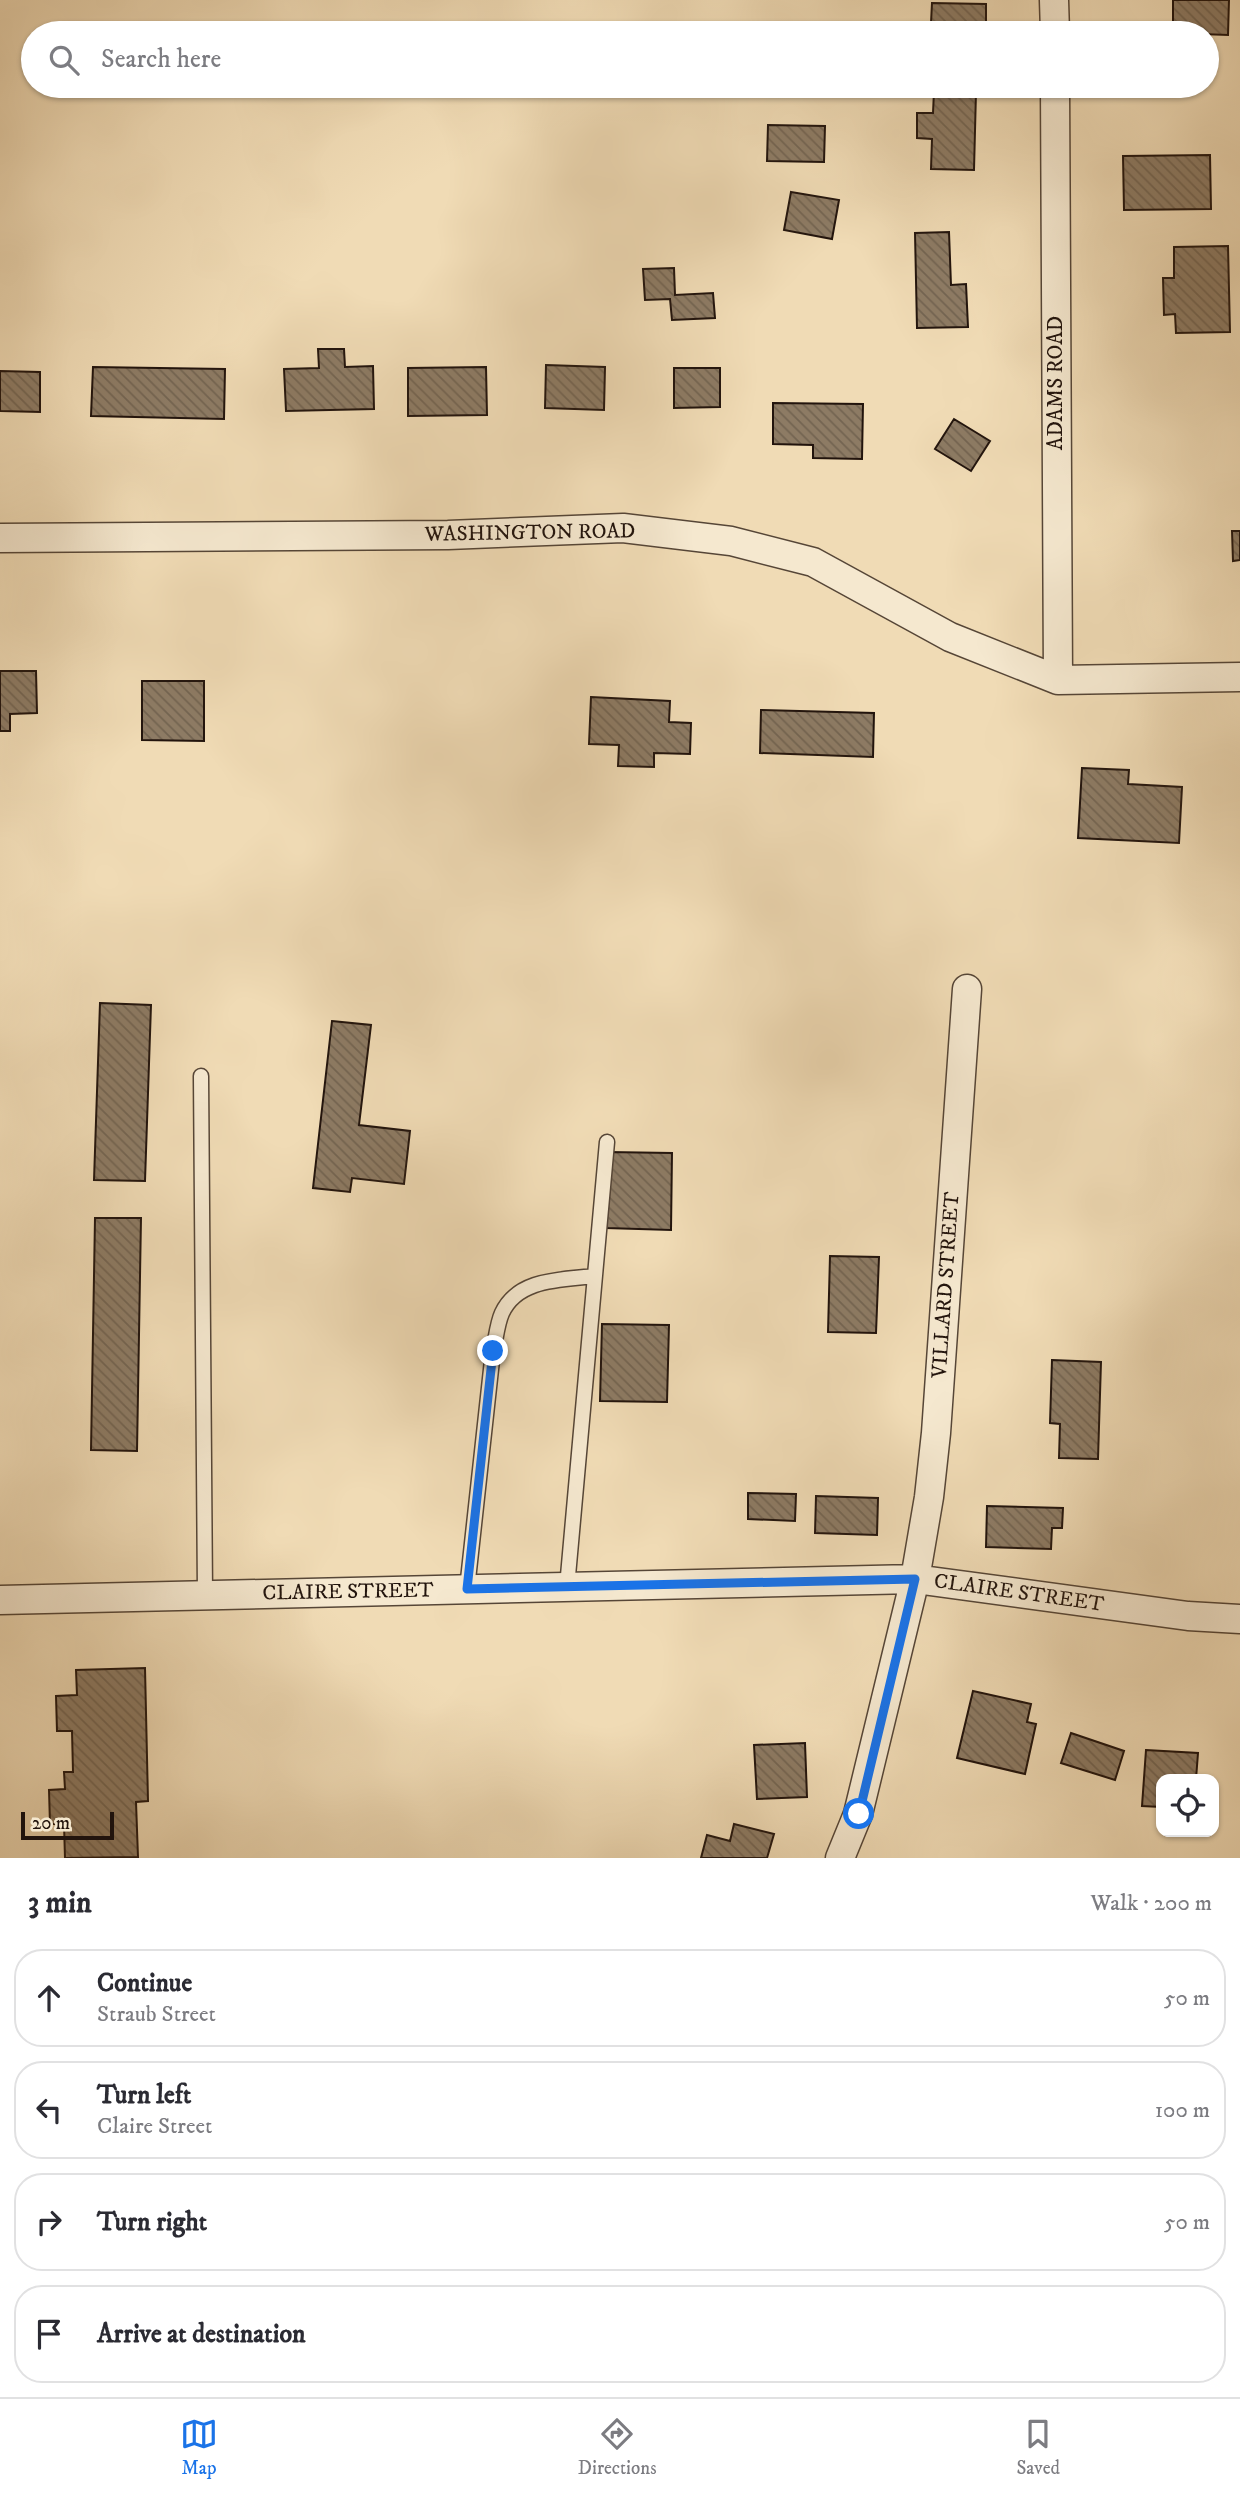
<!DOCTYPE html>
<meta charset="utf-8">
<style>
:root{--surface:#fff;--page:#f2f2f3;--text:#2b2b33;--muted:#7c7c81;--line:#e1e1e2;--accent:#1a73e8}
body{margin:0;font-family:"IM FELL DW Pica",serif;background:var(--page);color:var(--text)}
.controls{position:absolute;right:21px;bottom:21px;display:grid;overflow:hidden;border-radius:14px;box-shadow:0 2px 5px #0004}
.controls button{width:63px;height:63px;display:grid;place-items:center;padding:0;border:0;border-bottom:2px solid var(--line);background:var(--surface);color:var(--text);font:35px sans-serif}
.scale{position:absolute;left:21px;bottom:18px;width:93px;box-sizing:border-box;padding-left:7px;border:4px solid #22140d;border-top:0;font-size:19px;line-height:24px;white-space:nowrap;color:#22140d;-webkit-text-stroke:5px #f5e8cf;paint-order:stroke}
.stop{position:absolute;width:21px;height:21px;margin:-16px;border:5px solid #1a73e8;border-radius:50%;background:#fff}
.stop.end{background:#1a73e8;border-color:#fff;box-shadow:0 2px 7px #0008}
.list{margin:0;padding:0;list-style:none}
h2{display:flex;justify-content:space-between;align-items:center;height:91px;margin:0;padding:0 28px;font-size:30px}
h2 small{font-size:23px;font-weight:400;color:var(--muted)}
.list li{display:grid;grid-template-columns:46px 1fr auto;gap:21px;align-items:center;box-sizing:border-box;height:98px;margin:0 14px 14px;padding:0 14px;border:2px solid var(--line);border-radius:28px}
.list b{display:block;font-size:26px;white-space:nowrap}
.list p{margin:0;font-size:23px;white-space:nowrap;color:var(--muted)}
.list em{font-size:23px;font-style:normal;color:var(--muted)}
.icon{flex:none;width:38px;height:38px;fill:none;stroke:currentColor;stroke-width:2;stroke-linecap:round;stroke-linejoin:round}
.map{position:relative;flex:none;width:1240px;height:1858px;overflow:hidden}
.search{position:absolute;background:var(--surface);box-shadow:0 2px 5px #0004;left:21px;right:21px;top:21px;height:77px;display:flex;align-items:center;gap:18px;box-sizing:border-box;padding:0 24px;border-radius:38px;color:var(--muted);font-size:26px}
.sheet{height:539px;background:var(--surface)}
nav{display:flex;justify-content:space-around;align-items:center;box-sizing:border-box;height:98px;border-top:2px solid var(--line);background:var(--surface);font-size:19px;color:var(--muted)}
nav a{display:grid;justify-items:center;gap:4px}
nav .on{color:var(--accent)}
.map>svg:first-child{display:block}
.building{fill:url(#building-back-hatch);stroke:#22140d;stroke-width:2}
.lines{fill:none;stroke-linecap:round;stroke-linejoin:round}
.service-casing{stroke:#564637;stroke-width:17}
.minor-casing{stroke:#564637;stroke-width:31}
.service{stroke:#f5e8cf;stroke-width:14}
.minor{stroke:#f5e8cf;stroke-width:28}
.route{stroke:#1a73e8;stroke-width:9}
.labels{text-anchor:middle;dominant-baseline:central;stroke-width:5;stroke-linejoin:round;paint-order:stroke}
.street-label{font-size:21px;fill:#22140d;stroke:#f5e8cf}
</style>
<div class="map">
<svg width="1240" height="1858" viewBox="0 0 1240 1858">
<defs>
<pattern id="building-back-hatch" width="6" height="6" patternUnits="userSpaceOnUse" patternTransform="scale(1.75)"><rect width="6" height="6" fill="#8d7b64"/><path d="M-1 5l2 2M0 0l6 6M5-1l2 2" fill="none" stroke="#736451"/></pattern>
</defs>
<rect width="100%" height="100%" fill="#f0dbb5"/>
<filter id="stains"><feTurbulence type="fractalNoise" baseFrequency=".00286" numOctaves="4"/><feColorMatrix values="0 0 0 0 .2 0 0 0 0 .09 0 0 0 0 .02 0 0 0 .5 -.17"/></filter>
<radialGradient id="worn" r=".72"><stop offset=".6" stop-color="#630" stop-opacity="0"/><stop offset="1" stop-color="#630" stop-opacity=".3"/></radialGradient>
<!-- building -->
<path class="building" d="M 1173,0 L 1229,0 L 1228,35 L 1173,33 Z
M 932,3 L 986,4 L 986,33 L 914,33 L 914,23 L 931,23 Z
M 934,91 L 976,92 L 974,170 L 931,169 L 932,139 L 917,138 L 917,113 L 933,113 Z
M 768,125 L 825,126 L 824,162 L 767,161 Z
M 1210,155 L 1211,209 L 1124,210 L 1123,156 Z
M 791,192 L 839,200 L 832,239 L 784,230 Z
M 949,232 L 951,285 L 966,284 L 968,327 L 917,328 L 915,233 Z
M 1228,246 L 1230,332 L 1176,333 L 1175,314 L 1164,315 L 1163,278 L 1174,278 L 1174,247 Z
M 674,268 L 675,295 L 713,293 L 715,318 L 672,320 L 670,299 L 645,300 L 643,269 Z
M 318,349 L 344,349 L 345,367 L 373,366 L 374,409 L 286,411 L 284,369 L 319,368 Z
M 546,365 L 605,367 L 604,410 L 545,408 Z
M 93,367 L 225,369 L 224,419 L 91,416 Z
M 486,367 L 487,415 L 408,416 L 408,368 Z
M 674,368 L 720,368 L 720,407 L 674,408 Z
M 0,371 L 40,372 L 40,412 L 0,411 Z
M 773,403 L 863,404 L 862,459 L 813,458 L 813,445 L 773,444 Z
M 954,419 L 990,441 L 971,471 L 935,449 Z
M 1232,531 L 1240,531 L 1240,560 L 1233,561 Z
M 0,671 L 36,671 L 37,713 L 10,714 L 10,731 L 0,731 Z
M 142,681 L 204,681 L 204,741 L 142,740 Z
M 591,697 L 670,701 L 669,722 L 691,723 L 690,754 L 654,753 L 654,767 L 618,766 L 619,745 L 589,744 Z
M 761,710 L 874,713 L 873,757 L 760,753 Z
M 1082,768 L 1129,770 L 1128,784 L 1182,787 L 1179,843 L 1078,838 Z
M 100,1003 L 151,1005 L 145,1181 L 94,1180 Z
M 332,1021 L 371,1025 L 359,1125 L 410,1131 L 404,1184 L 352,1178 L 350,1192 L 313,1188 Z
M 608,1152 L 672,1153 L 671,1230 L 606,1228 Z
M 95,1218 L 141,1218 L 137,1451 L 91,1450 Z
M 830,1256 L 879,1257 L 876,1333 L 828,1332 Z
M 602,1324 L 669,1325 L 667,1402 L 600,1401 Z
M 1052,1360 L 1101,1362 L 1098,1459 L 1059,1458 L 1060,1424 L 1050,1423 Z
M 748,1493 L 796,1494 L 795,1521 L 748,1519 Z
M 816,1496 L 878,1498 L 877,1535 L 815,1533 Z
M 987,1506 L 1063,1508 L 1062,1528 L 1052,1528 L 1051,1549 L 986,1547 Z
M 145,1668 L 148,1801 L 136,1802 L 138,1857 L 65,1858 L 64,1824 L 50,1824 L 49,1790 L 65,1789 L 64,1772 L 73,1772 L 72,1731 L 57,1731 L 56,1696 L 77,1695 L 76,1670 Z
M 973,1691 L 1031,1704 L 1027,1722 L 1036,1724 L 1025,1774 L 957,1758 Z
M 1071,1733 L 1124,1751 L 1115,1780 L 1061,1763 Z
M 805,1743 L 807,1797 L 757,1799 L 754,1745 Z
M 1146,1750 L 1198,1753 L 1196,1779 L 1161,1779 L 1161,1807 L 1142,1806 Z
M 734,1824 L 774,1834 L 767,1858 L 701,1858 L 707,1835 L 730,1841 Z"/>
<g class="lines">
<!-- service casing -->
<g class="service-casing">
<path id="service" d="M 201,1076 L 205,1595
M 567,1587 L 607,1142
M 467,1589 L 493,1351 C 496,1339 497,1324 502,1313 C 518,1278 562,1280 595,1276"/>
</g>
<!-- minor casing -->
<g class="minor-casing">
<path id="minor" d="M 1054,0 L 1055,33
M 1055,86 L 1058,680
M 0,538 L 448,535 L 623,528 L 731,541 L 813,562 L 950,637 L 1058,680 L 1240,677
M 0,1600 L 915,1579 L 1188,1616 L 1240,1619
M 840,1858 L 858,1814 L 915,1579 L 929,1497 L 936,1433 L 967,989"/>
</g>
<!-- service -->
<use href="#service" class="service"/>
<!-- minor -->
<use href="#minor" class="minor"/>
</g>
<g class="lines">
<!-- route -->
<path class="route" d="M 493,1351 L 467,1589 L 915,1579 L 859,1814"/>
</g>
<g class="labels">
<!-- street labels -->
<g class="street-label">
<text transform="translate(1056 383) rotate(-90)">ADAMS ROAD</text>
<text transform="translate(530 533) rotate(-1)">WASHINGTON ROAD</text>
<text transform="translate(946 1285) rotate(-86)">VILLARD STREET</text>
<text transform="translate(348 1592) rotate(-1)">CLAIRE STREET</text>
<text transform="translate(1019 1593) rotate(8)">CLAIRE STREET</text>
</g>
</g>
<rect width="100%" height="100%" filter="url(#stains)"/>
<rect width="100%" height="100%" fill="url(#worn)"/>
</svg>
<div class="controls">
<button><svg class="icon" aria-label="locate" viewBox="0 0 24 24"><circle cx="12" cy="12" r="6"/><path d="M12 2v4M12 18v4M2 12h4M18 12h4"/></svg></button>
</div>
<div class="scale">20 m</div>
<div class="stop" style="left:859px;top:1814px"></div>
<div class="stop end" style="left:493px;top:1351px"></div>
<div class="search"><svg class="icon" aria-label="search" viewBox="0 0 24 24"><circle cx="10" cy="10" r="6"/><path d="M15 15l6 6"/></svg>Search here</div>
</div>
<section class="sheet">
<h2>3 min<small>Walk · 200 m</small></h2>
<ul class="list">
<li><svg class="icon" aria-label="ahead" viewBox="0 0 24 24"><path d="M12 20V5M6 11l6-6 6 6"/></svg><div><b>Continue</b><p>Straub Street</p></div><em>50 m</em></li>
<li><svg class="icon" aria-label="left" viewBox="0 0 24 24"><path d="M17 20v-9H6M10 6l-5 5 5 5"/></svg><div><b>Turn left</b><p>Claire Street</p></div><em>100 m</em></li>
<li><svg class="icon" aria-label="right" viewBox="0 0 24 24"><path d="M7 20v-9h11M14 6l5 5-5 5"/></svg><div><b>Turn right</b></div><em>50 m</em></li>
<li><svg class="icon" aria-label="arrive" viewBox="0 0 24 24"><path d="M6 21V4h12l-3 4 3 4H6"/></svg><div><b>Arrive at destination</b></div></li>
</ul>
</section>
<nav>
<a class="on"><svg class="icon" aria-label="map" viewBox="0 0 24 24"><path d="M3 6l6-2 6 2 6-2v14l-6 2-6-2-6 2zM9 4v14M15 6v14"/></svg>Map</a>
<a><svg class="icon" aria-label="directions" viewBox="0 0 24 24"><path d="M12 3l9 9-9 9-9-9zM9 14v-3h6M13 9l2 2-2 2"/></svg>Directions</a>
<a><svg class="icon" aria-label="saved" viewBox="0 0 24 24"><path d="M7 4h10v16l-5-4-5 4z"/></svg>Saved</a>
</nav>
